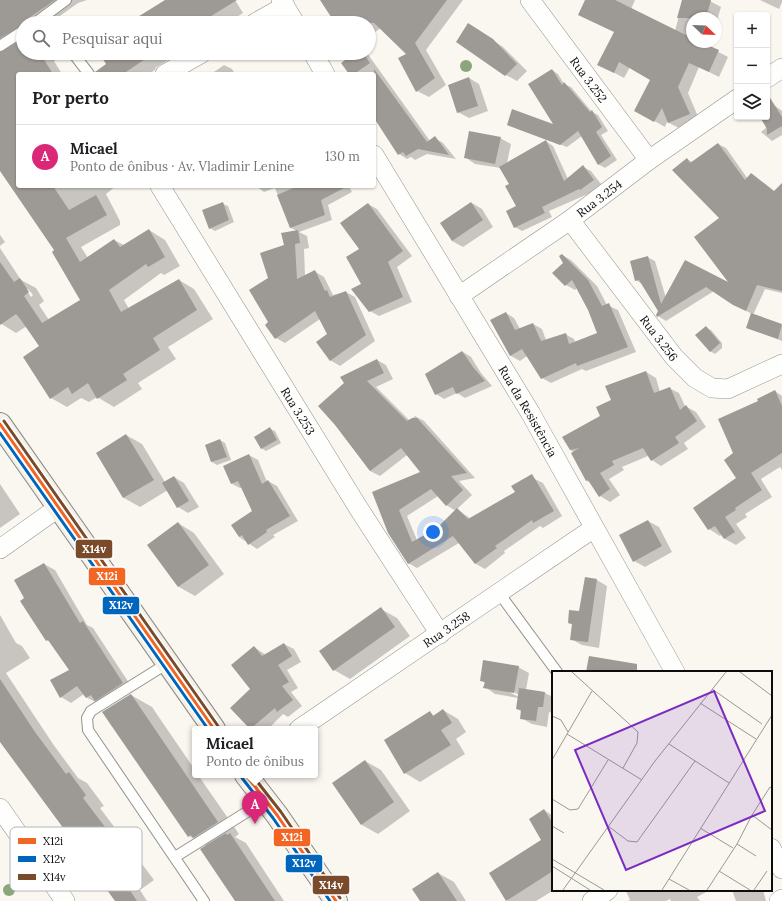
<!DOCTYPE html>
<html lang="pt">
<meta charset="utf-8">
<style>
:root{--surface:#fff;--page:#f6f6f6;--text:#202124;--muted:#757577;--line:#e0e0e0;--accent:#db2777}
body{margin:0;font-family:Lora,serif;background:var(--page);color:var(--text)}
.controls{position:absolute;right:12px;top:12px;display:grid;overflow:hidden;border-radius:4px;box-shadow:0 1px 3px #0004}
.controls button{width:36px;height:36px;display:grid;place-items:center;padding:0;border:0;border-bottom:1px solid var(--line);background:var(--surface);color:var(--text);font:20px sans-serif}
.compass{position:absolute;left:686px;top:12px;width:36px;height:36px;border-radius:50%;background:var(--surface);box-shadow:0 1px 3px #0004;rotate:113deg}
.you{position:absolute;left:433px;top:532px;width:14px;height:14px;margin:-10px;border:3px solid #fff;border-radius:50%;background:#1a73e8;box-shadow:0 0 0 6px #1a73e833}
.badge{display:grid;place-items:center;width:26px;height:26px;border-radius:50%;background:var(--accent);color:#fff;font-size:13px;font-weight:700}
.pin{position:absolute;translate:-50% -33px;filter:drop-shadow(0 1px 2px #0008)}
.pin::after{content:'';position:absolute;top:21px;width:14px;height:12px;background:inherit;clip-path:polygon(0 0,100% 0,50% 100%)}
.popup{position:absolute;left:192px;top:726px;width:126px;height:52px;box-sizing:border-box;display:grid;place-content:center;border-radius:4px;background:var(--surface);filter:drop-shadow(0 1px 3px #0005);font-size:13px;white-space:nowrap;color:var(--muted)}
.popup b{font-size:15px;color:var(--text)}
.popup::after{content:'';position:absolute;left:50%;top:100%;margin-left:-8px;border:8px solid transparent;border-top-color:var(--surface)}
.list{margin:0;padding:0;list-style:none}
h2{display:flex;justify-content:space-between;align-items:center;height:52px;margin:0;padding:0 16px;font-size:17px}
h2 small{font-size:13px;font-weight:400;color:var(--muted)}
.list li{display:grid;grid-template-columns:26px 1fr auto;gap:12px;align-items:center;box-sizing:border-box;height:64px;padding:0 16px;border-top:1px solid var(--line)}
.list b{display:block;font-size:15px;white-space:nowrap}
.list p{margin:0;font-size:13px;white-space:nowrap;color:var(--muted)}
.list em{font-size:13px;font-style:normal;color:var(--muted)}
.icon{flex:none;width:22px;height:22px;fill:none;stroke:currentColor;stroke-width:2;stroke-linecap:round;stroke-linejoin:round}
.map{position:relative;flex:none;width:782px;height:901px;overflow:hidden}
.search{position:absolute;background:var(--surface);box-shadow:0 1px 3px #0004;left:16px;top:16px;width:360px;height:44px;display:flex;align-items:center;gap:10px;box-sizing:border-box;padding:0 14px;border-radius:22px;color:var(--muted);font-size:15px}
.panel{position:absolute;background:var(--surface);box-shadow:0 1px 3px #0004;left:16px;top:72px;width:360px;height:116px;border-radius:4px}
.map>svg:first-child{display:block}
.shadow{fill:#0003;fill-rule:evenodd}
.building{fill:#9d9a96}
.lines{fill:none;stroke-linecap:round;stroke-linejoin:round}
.lane-casing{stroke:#93928f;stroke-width:12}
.street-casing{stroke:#93928f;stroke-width:20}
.secondary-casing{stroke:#8a8885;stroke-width:24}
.lane{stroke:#fefefd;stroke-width:10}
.street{stroke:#fefefd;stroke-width:19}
.secondary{stroke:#f4f2e8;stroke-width:22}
.bus-1-casing{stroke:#fff;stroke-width:6}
.bus-2-casing{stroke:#fff;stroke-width:6}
.bus-3-casing{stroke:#fff;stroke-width:6}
.bus-1{stroke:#f26522;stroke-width:3}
.bus-2{stroke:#0065bd;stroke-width:3}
.bus-3{stroke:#7a4b2a;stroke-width:3}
.tree{fill:#8ca67c}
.labels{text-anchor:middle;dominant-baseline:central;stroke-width:4;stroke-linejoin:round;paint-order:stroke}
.street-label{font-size:12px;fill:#0c0c0c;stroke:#fff}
.inset-road{fill:none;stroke:#9b9995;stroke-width:1}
.view{fill:#7b2cbf;fill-opacity:0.15;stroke:#7b2cbf;stroke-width:2}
.inset-edge{fill:none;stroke:#0c0c0c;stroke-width:2}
.key{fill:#fff;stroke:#b6b6b6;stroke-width:1}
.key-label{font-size:11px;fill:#0c0c0c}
.line-badge{stroke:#fff;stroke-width:1.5}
.badge-label{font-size:11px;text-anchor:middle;font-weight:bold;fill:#fff}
</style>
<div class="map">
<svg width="782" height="901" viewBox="0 0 782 901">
<rect width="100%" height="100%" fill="#faf7f0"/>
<!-- shadow -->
<path class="shadow" d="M 0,0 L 87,0 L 78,3 L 50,23 L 23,23 L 23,53 L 54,53 L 58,58 L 54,61 L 62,74 L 18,74 L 18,186 L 116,186 L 106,194 L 120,221 L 120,225 L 81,247 L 88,258 L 114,240 L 124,245 L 149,230 L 165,240 L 180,266 L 164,275 L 161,273 L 124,300 L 129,309 L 179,280 L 194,289 L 213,319 L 168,347 L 176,359 L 138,383 L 142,389 L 114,407 L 97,397 L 89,402 L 81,398 L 67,407 L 51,398 L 40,347 L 27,326 L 16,333 L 0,323 L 0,248 L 21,280 L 36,288 L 44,301 L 39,305 L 49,320 L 81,300 L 55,251 L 0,170 L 0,63 L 7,49 L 0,45 ZM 26,289 L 28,289 L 33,295 L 31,297 Z
M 167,0 L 235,0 L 243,13 L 227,23 L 130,23 Z
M 321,0 L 463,0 L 426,50 L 446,85 L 429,97 L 417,91 L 408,54 L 381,28 L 369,36 L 369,23 L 337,23 Z
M 586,0 L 635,0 L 631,9 L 675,31 L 683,0 L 708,0 L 721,7 L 716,24 L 716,18 L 692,18 L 692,42 L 711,42 L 709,47 L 728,57 L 719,77 L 699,67 L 688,93 L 699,119 L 679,128 L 667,122 L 665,127 L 635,110 L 651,80 L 630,67 L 624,78 L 609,70 L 615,32 Z
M 760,0 L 782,0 L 782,2 L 779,9 Z
M 479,31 L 503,47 L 527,71 L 517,81 L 506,75 Z
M 100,53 L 179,53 L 155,68 L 156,69 L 149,74 L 115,74 Z
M 357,53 L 367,53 L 430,141 L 435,138 L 443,143 L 456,159 L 427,154 L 415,160 L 411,157 L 407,159 L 399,154 L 374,116 L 374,74 L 350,74 Z
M 224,65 L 232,69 L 235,74 L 211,74 Z
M 552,70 L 558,74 L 564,84 L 571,87 L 592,112 L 598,115 L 608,131 L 601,135 L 617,160 L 605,168 L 598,164 L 582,136 L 567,147 L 508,125 L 556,126 Z
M 469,78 L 479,84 L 488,111 L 469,118 L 458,112 Z
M 774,105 L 782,111 L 782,135 L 772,141 L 761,132 L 767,127 L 761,117 L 767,117 L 767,109 Z
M 500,138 L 511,144 L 507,163 L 546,141 L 553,146 L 568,179 L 583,167 L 591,171 L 601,184 L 588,194 L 549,211 L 552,217 L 522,231 L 515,227 L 517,206 L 510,185 L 501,168 L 475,164 L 465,157 Z
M 718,144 L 726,148 L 748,179 L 752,174 L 775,192 L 782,184 L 782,293 L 765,289 L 753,315 L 782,325 L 782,341 L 747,328 L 752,314 L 733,304 L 714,291 L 666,321 L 658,316 L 659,311 L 642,284 L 636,280 L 647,257 L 655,261 L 666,298 L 685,261 L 731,285 L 720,218 L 687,159 L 692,162 Z
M 256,186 L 349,186 L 352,192 L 328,205 L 332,220 L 299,232 L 307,236 L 309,248 L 304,249 L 305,276 L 314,271 L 324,277 L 333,295 L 346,292 L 355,297 L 375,341 L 340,366 L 330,360 L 328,335 L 320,319 L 285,343 L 276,338 L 270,322 L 269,279 L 285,246 L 297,231 L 291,228 L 275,188 L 264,192 Z
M 472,203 L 482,209 L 493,227 L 463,247 L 452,241 Z
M 223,204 L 228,206 L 234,222 L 215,231 L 210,228 Z
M 368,204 L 377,209 L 412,256 L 397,267 L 412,302 L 379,316 L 370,311 L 363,285 Z
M 0,235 L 5,242 L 0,246 Z
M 562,255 L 571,260 L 597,286 L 607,305 L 618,310 L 636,352 L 586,371 L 582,369 L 551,383 L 542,378 L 527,356 L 520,361 L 511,356 L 491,320 L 506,313 L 514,318 L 520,329 L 533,324 L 542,329 L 546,340 L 565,334 L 574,339 L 575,342 L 598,334 L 589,310 L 577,288 L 575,290 L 566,285 L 554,273 L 564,263 Z
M 706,328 L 711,330 L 722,343 L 722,348 L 715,354 L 710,351 Z
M 463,352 L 471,357 L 481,373 L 492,386 L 465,398 L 457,393 L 444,399 L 436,394 Z
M 377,360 L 386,365 L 393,379 L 376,387 L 410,421 L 415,416 L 424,421 L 475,478 L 459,481 L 472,495 L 457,509 L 471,519 L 516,493 L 533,478 L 543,483 L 562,516 L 543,528 L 540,526 L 504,551 L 505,553 L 485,569 L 476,564 L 459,543 L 417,568 L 408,563 L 373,493 L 422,472 L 407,455 L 380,476 L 370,471 L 335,424 ZM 438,496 L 446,505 L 456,511 L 437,529 L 417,540 L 407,516 Z
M 646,372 L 656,378 L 660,392 L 669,388 L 679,393 L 685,406 L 696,412 L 706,427 L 684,443 L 688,449 L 661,466 L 652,460 L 648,456 L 622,467 L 624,470 L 609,479 L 620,495 L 610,502 L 600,496 L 591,483 L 587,481 L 572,453 L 574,452 L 570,450 L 601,417 L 612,401 Z
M 775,391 L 782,396 L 782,470 L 780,467 L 761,479 L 772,497 L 745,514 L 747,517 L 736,524 L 746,538 L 736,545 L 725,539 L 722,534 L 720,536 L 709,529 L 737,479 L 735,453 L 760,401 Z
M 270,429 L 275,431 L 281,443 L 266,451 L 261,448 Z
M 126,435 L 142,444 L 165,482 L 174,477 L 184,483 L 199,507 L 188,513 L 178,507 L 168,490 L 140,507 L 124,498 L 97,453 Z
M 220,440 L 225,443 L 231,460 L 217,465 L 212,462 L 206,445 Z
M 249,455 L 258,460 L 267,482 L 268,481 L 277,486 L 298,521 L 273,535 L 275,537 L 257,549 L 239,537 L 254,511 L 242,488 L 240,488 L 232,484 Z
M 0,484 L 20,514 L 0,528 Z
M 648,521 L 659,527 L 672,552 L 645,567 L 634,561 Z
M 178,523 L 194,533 L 224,574 L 195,596 L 179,587 L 149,545 Z
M 44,564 L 55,570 L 87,625 L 93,628 L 133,689 L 97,703 L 86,697 L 84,694 L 71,703 L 61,697 L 71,671 L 51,643 L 47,640 L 26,599 Z
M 597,580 L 607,586 L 599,648 L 582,645 L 571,639 L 573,625 L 569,623 L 580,612 Z
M 381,609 L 397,618 L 410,636 L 350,679 L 334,670 Z
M 0,615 L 16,643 L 22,646 L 30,658 L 6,673 L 53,744 L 78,778 L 87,783 L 104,806 L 100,808 L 154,880 L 140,890 L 147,901 L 116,901 L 99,874 L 0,741 Z
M 284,644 L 294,649 L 301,662 L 287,670 L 298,688 L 291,692 L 302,706 L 288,717 L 283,714 L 268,729 L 252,729 L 232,708 L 251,689 L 254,647 L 266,655 Z
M 518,667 L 529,673 L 526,690 L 545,693 L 553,697 L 553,713 L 549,712 L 547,727 L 532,724 L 521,718 L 522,712 L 517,709 L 518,698 L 495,694 L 485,687 L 485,683 L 481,680 ZM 510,690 L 519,695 L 519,697 L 509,692 Z
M 131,695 L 152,707 L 195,770 L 195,775 L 198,775 L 239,834 L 235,837 L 246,843 L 284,901 L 236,901 L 206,846 L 189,836 Z
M 443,710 L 458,719 L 466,732 L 456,739 L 465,754 L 420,782 L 405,773 L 430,713 L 435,716 Z
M 365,761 L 381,770 L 410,811 L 378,834 L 362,825 L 333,783 Z
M 544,810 L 553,816 L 554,890 L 536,901 L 508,901 L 507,900 L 543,840 Z
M 438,873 L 454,882 L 466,901 L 421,901 Z
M 628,890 L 710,890 L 697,897 L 700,901 L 671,901 L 670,899 L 666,901 L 628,901 L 630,900 L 626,891 Z
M 732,890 L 763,890 L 766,901 L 736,901 Z"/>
<!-- building -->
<path class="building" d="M 0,0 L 55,0 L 23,22 L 23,25 L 0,38 Z
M 165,0 L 237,0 L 200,23 L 128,23 Z
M 320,0 L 447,0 L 415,43 L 435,78 L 416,92 L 398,58 L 406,54 L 374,23 L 335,23 Z
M 585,0 L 615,0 L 692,38 L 692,42 L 701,42 L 719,50 L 709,72 L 689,63 L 678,87 L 690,114 L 668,123 L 662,108 L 654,122 L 634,111 L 650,80 L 619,62 L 614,73 L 597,65 L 614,32 L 578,15 Z
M 682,0 L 711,0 L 706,18 L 677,18 Z
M 468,23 L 493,39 L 517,64 L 505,76 L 456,42 Z
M 23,39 L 23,53 L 40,53 L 53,74 L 18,74 L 18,186 L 53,186 L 69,210 L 96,195 L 107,215 L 66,238 L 80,262 L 114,239 L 120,247 L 149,229 L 165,257 L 148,267 L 146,264 L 109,290 L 121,312 L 179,279 L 197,310 L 153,338 L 160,350 L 123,374 L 127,380 L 97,399 L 88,383 L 72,394 L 68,387 L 50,399 L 23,357 L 39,346 L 21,320 L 16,314 L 0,325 L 0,262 L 14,282 L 20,278 L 29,292 L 24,296 L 42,323 L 80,300 L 52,252 L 54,250 L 0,171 L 0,52 Z
M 99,53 L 154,53 L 123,74 L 95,74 L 95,72 L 106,64 Z
M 355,53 L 363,53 L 370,63 L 354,74 L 349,74 L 341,63 Z
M 374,69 L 427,142 L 435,136 L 449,155 L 418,149 L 406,156 L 403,152 L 398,155 L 374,118 Z
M 552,69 L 562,85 L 564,82 L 590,112 L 592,110 L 602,127 L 596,132 L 611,156 L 598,165 L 578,131 L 560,145 L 507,125 L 512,109 L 553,124 L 528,84 Z
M 469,77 L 478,106 L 457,113 L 448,85 Z
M 767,93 L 782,117 L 782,126 L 767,135 L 767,129 L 760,117 L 767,117 Z
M 469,131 L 501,137 L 495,164 L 464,158 Z
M 546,140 L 564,181 L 583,165 L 594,180 L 580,190 L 579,189 L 542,207 L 545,213 L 514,228 L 506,211 L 516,206 L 505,186 L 509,184 L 499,167 Z
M 718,143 L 745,180 L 751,173 L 774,191 L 782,183 L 782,291 L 757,285 L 746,311 L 733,305 L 706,287 L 657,317 L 656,315 L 658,311 L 639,280 L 635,281 L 630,261 L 648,256 L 661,304 L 685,260 L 728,282 L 694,237 L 719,218 L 672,170 L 687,158 L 690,163 Z
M 298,186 L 348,186 L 321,200 L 325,215 L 290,228 L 277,195 Z
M 223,202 L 229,220 L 209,229 L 202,210 Z
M 471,202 L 483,220 L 452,241 L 440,223 Z
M 368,203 L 403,251 L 388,262 L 403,297 L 369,312 L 351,289 L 361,284 L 346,257 L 359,249 L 340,223 Z
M 298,230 L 300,243 L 295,244 L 297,279 L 315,270 L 325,291 L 327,290 L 330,297 L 346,291 L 366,335 L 330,361 L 316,342 L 327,334 L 315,311 L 275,339 L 265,325 L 268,322 L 249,290 L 268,278 L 260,253 L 284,245 L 281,233 Z
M 562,254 L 588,280 L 602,306 L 609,303 L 628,347 L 577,366 L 576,363 L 541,379 L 522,349 L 510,356 L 490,320 L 506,312 L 515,330 L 533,323 L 541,341 L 566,333 L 569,344 L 597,333 L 588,310 L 572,280 L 565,286 L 552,273 L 563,263 L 559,256 Z
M 751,313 L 782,324 L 778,339 L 746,328 Z
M 706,326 L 720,343 L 710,352 L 695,335 Z
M 462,351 L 473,367 L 485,381 L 456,394 L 453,387 L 435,395 L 425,374 Z
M 377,359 L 384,373 L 367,381 L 407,421 L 412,418 L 417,418 L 467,473 L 451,476 L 463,490 L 446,506 L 431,489 L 399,510 L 412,542 L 437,528 L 457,508 L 468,519 L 515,492 L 511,486 L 532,474 L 554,511 L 533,523 L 532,520 L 495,546 L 497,548 L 475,564 L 453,536 L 408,564 L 388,533 L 372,492 L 420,472 L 401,448 L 370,471 L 335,425 L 318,406 L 344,383 L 340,377 Z
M 646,371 L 654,393 L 670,387 L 680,410 L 686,405 L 697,421 L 675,437 L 679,443 L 651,461 L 643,448 L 612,461 L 614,465 L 600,473 L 610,489 L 599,497 L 588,480 L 586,481 L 571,453 L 579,448 L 570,450 L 562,437 L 600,416 L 596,407 L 611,400 L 605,386 Z
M 775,390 L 782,406 L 782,453 L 751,473 L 762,490 L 735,508 L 736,510 L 725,517 L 735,532 L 724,539 L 715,526 L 708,530 L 693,508 L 736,478 L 724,460 L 733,453 L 718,419 L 758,401 L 757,399 Z
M 270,427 L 277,440 L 261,449 L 254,437 Z
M 126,434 L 154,480 L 123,498 L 96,453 Z
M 220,439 L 227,457 L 211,462 L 205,445 Z
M 249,454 L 262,484 L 268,480 L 290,516 L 266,530 L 267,532 L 248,545 L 242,535 L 239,537 L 231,525 L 252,511 L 238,481 L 231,484 L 223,466 Z
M 174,476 L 189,501 L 177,508 L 162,483 Z
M 648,520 L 662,546 L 633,562 L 619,535 Z
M 178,522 L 209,565 L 178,587 L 147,545 Z
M 44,563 L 80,623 L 83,621 L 123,683 L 95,701 L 91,695 L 86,698 L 77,686 L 60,698 L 50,680 L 69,670 L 48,640 L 46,641 L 20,601 L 24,598 L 14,580 Z
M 585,577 L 597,579 L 588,642 L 570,640 L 572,624 L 568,623 L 569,610 L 579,611 Z
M 381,607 L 395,627 L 333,671 L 319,651 Z
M 284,643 L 292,656 L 278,665 L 289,682 L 282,686 L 293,700 L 277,712 L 275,708 L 250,729 L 230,708 L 250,689 L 231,665 L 254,646 L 262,656 Z
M 589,656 L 637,664 L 637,672 L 586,672 Z
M 483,660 L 519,666 L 514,693 L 483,688 L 485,682 L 480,681 Z
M 0,679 L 35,732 L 66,774 L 69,772 L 86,795 L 83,798 L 137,869 L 123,880 L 137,901 L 115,901 L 96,875 L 97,874 L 0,742 Z
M 519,688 L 545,692 L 543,707 L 538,707 L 536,721 L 520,719 L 521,710 L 516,709 Z
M 131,694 L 218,822 L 193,838 L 191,835 L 188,837 L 102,712 Z
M 443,709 L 452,723 L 441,730 L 451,745 L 404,774 L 384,740 L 430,711 L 433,716 Z
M 365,760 L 394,802 L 361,825 L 332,783 Z
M 544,809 L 553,824 L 553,871 L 506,901 L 489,873 L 541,840 L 529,819 Z
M 226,833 L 227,835 L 230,833 L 275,901 L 235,901 L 200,849 Z
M 438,872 L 457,901 L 420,901 L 412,889 Z"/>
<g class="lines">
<!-- lane casing -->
<g class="lane-casing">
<path id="lane" d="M 35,23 L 66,0
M 0,46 L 23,31
M 73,53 L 89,74
M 499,593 L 557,672
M 168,663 L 91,711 L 87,718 L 88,730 L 204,901
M 175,857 L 266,800"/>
</g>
<!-- street casing -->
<g class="street-casing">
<g id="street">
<path d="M 281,0 L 295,23"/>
<path id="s1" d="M 530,0 L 649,160"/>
<path d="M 255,23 L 285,6"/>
<path d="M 313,53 L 325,74"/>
<path d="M 165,74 L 202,53"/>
<path d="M 767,78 L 782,68"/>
<path id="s2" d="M 374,155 L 531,414 L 675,672"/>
<path id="s3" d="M 160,186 L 359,509 L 440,634"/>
<path id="s4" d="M 570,220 L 674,357 L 695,378 L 712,388 L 728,389 L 782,364"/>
<path id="s5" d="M 459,296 L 570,220 L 649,160 L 737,99"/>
<path d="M 0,549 L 59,507"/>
<path id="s6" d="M 299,729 L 594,528"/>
<path d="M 0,808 L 65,901"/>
<path d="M 771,848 L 782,869"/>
<path d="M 592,901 L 608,890"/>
<path d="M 779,901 L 782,899"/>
</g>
</g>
<!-- secondary casing -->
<g class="secondary-casing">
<path id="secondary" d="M 0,424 L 214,729
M 246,775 L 277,815 L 336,901"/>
</g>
<!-- lane -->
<use href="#lane" class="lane"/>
<!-- street -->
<use href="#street" class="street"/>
<!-- secondary -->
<use href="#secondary" class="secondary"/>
<!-- bus-1 casing -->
<g class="bus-1-casing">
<path id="bus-1" d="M 0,424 L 214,729
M 246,775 L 277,815 L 336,901"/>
</g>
<!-- bus-2 casing -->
<g class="bus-2-casing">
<path id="bus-2" d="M 0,433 L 208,729
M 242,778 L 273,818 L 330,901"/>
</g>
<!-- bus-3 casing -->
<g class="bus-3-casing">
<path id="bus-3" d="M 4,421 L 218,726
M 252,775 L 281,812 L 340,898"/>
</g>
<!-- bus-1 -->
<use href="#bus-1" class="bus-1"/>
<!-- bus-2 -->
<use href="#bus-2" class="bus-2"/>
<!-- bus-3 -->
<use href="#bus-3" class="bus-3"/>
</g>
<!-- trees -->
<g class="tree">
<circle cx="466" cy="66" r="6"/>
<circle cx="9" cy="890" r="6"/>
</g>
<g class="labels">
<!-- street labels -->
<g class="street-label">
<text stroke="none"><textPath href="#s1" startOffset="99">Rua 3.252</textPath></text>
<text stroke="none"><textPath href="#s5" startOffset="171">Rua 3.254</textPath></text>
<text stroke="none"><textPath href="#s4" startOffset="148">Rua 3.256</textPath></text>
<text stroke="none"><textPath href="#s3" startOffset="264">Rua 3.253</textPath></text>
<text stroke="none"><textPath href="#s2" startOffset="299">Rua da Resistência</textPath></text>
<text stroke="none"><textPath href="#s6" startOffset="178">Rua 3.258</textPath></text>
</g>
</g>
<!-- overview -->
<g transform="translate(552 671)">
<rect width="220" height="220" fill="#faf7f0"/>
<path class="inset-road" d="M 20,1 L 86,61 L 85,72 L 71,97M 188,1 L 220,25M 160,18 L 210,53M 148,32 L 204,68M 0,45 L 9,49 L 16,61M 15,63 L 90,109M 117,73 L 177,112M 0,89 L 40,20M 0,128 L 18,139 L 26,138 L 56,89M 200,144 L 220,159M 0,155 L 12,162M 56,155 L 76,170 L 85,171 L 143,90M 148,157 L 181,177M 185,173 L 204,185M 0,188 L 52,219M 0,195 L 38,219M 167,200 L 198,219M 117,208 L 137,219M 11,219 L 103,90 L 174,1M 110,219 L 220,44M 155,219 L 185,173 L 200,144 L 218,116 L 220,118M 202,219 L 215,200"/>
<path class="view" d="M 162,20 L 213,140 L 74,199 L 23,79 Z"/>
<rect width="220" height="220" class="inset-edge"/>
</g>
<!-- legend -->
<rect x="10" y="827" width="132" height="64" rx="6" class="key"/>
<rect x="18" y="838" width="18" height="6" fill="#f26522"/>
<rect x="18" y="856" width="18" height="6" fill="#0065bd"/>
<rect x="18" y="874" width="18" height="6" fill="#7a4b2a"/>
<g class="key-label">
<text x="43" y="845">X12i</text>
<text x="43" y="863">X12v</text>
<text x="43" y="881">X14v</text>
</g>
<g class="line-badge">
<rect x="75" y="539" width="38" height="20" rx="4" fill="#7a4b2a"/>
<rect x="88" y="567" width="38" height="19" rx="4" fill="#f26522"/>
<rect x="102" y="596" width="38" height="19" rx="4" fill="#0065bd"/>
<rect x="273" y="828" width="38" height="19" rx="4" fill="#f26522"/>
<rect x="285" y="854" width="38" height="19" rx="4" fill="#0065bd"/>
<rect x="312" y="875" width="38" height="20" rx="4" fill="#7a4b2a"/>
</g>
<g class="badge-label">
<text x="94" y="553">X14v</text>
<text x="107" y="580">X12i</text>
<text x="121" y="609">X12v</text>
<text x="292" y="841">X12i</text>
<text x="304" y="867">X12v</text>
<text x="331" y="889">X14v</text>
</g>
</svg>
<div class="controls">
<button>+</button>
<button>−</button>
<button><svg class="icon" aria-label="layers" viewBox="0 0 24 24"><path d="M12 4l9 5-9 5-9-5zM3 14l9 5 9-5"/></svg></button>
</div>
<svg class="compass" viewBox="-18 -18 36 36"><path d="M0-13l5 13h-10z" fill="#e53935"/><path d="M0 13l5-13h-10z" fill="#757577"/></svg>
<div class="you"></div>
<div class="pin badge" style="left:255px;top:824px">A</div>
<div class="popup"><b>Micael</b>Ponto de ônibus</div>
<div class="search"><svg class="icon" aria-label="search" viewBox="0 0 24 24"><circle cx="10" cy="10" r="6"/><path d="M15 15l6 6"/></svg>Pesquisar aqui</div>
<section class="panel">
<h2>Por perto<small></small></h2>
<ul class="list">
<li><span class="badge">A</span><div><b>Micael</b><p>Ponto de ônibus · Av. Vladimir Lenine</p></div><em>130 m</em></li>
</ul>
</section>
</div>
